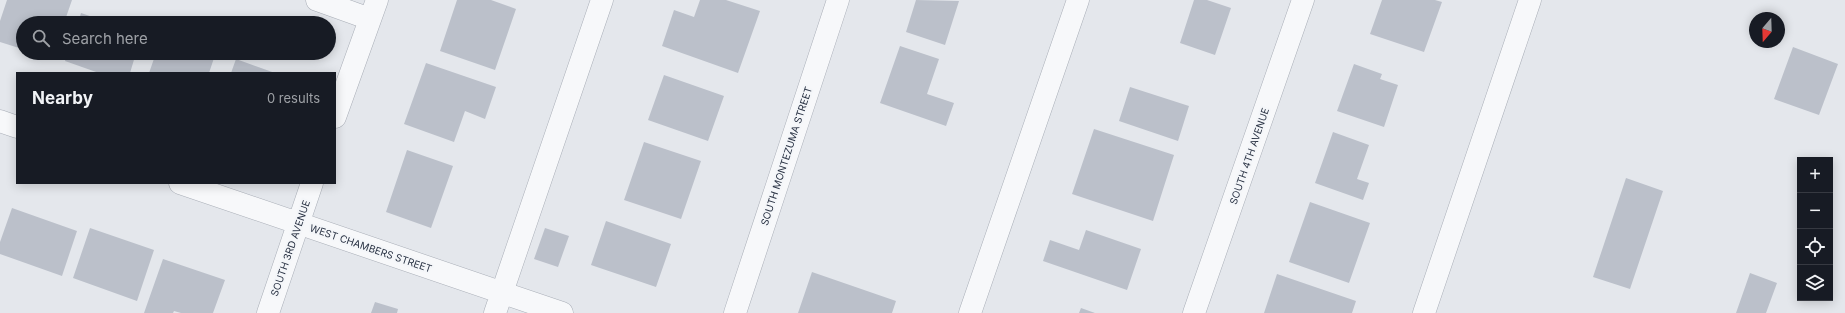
<!DOCTYPE html>
<meta charset="utf-8">
<style>
:root{--surface:#171b24;--page:#242831;--text:#f1f3f6;--muted:#9ea1a6;--line:#363941}
body{margin:0;font-family:Inter,sans-serif;background:var(--page);color:var(--text)}
.controls{position:absolute;right:12px;bottom:12px;display:grid;overflow:hidden;border-radius:0px;box-shadow:0 2px 10px #0003}
.controls button{width:36px;height:36px;display:grid;place-items:center;padding:0;border:0;border-bottom:1px solid var(--line);background:var(--surface);color:var(--text);font:20px sans-serif}
.compass{position:absolute;left:1749px;top:12px;width:36px;height:36px;border-radius:50%;background:var(--surface);box-shadow:0 2px 10px #0003;rotate:199deg}
.list{margin:0;padding:0;list-style:none}
h2{display:flex;justify-content:space-between;align-items:center;height:52px;margin:0;padding:0 16px;font-size:17px}
h2 small{font-size:13px;font-weight:400;color:var(--muted)}
.icon{flex:none;width:22px;height:22px;fill:none;stroke:currentColor;stroke-width:2;stroke-linecap:round;stroke-linejoin:round}
.map{position:relative;flex:none;width:1845px;height:313px;overflow:hidden}
.search{position:absolute;background:var(--surface);box-shadow:0 2px 10px #0003;left:16px;top:16px;width:320px;height:44px;display:flex;align-items:center;gap:10px;box-sizing:border-box;padding:0 14px;border-radius:22px;color:var(--muted);font-size:15px}
.panel{position:absolute;background:var(--surface);box-shadow:0 2px 10px #0003;left:16px;top:72px;width:320px;height:112px;border-radius:0px}
.map>svg:first-child{display:block}
.building{fill:#bbc0ca}
.lines{fill:none;stroke-linecap:round;stroke-linejoin:round}
.minor-casing{stroke:#a9aeb7;stroke-width:23}
.minor{stroke:#f7f8fa;stroke-width:22}
.labels{text-anchor:middle;stroke-width:4;stroke-linejoin:round;paint-order:stroke}
.street-label{font-size:10px;fill:#2b3445;stroke:#f4f6f9}
</style>
<div class="map">
<svg width="1845" height="313" viewBox="0 0 1845 313">
<rect width="100%" height="100%" fill="#e4e7ec"/>
<!-- building -->
<path class="building" d="M 7,0 L 72,0 L 64,23 L 23,23 L 23,37 L 19,48 L 0,42 L 0,21 Z
M 457,0 L 491,0 L 516,9 L 495,70 L 440,51 Z
M 700,0 L 726,0 L 760,11 L 738,73 L 662,46 L 674,10 L 694,17 Z
M 916,0 L 959,1 L 945,45 L 906,32 Z
M 1194,0 L 1207,0 L 1231,8 L 1215,55 L 1180,43 Z
M 1382,0 L 1435,0 L 1442,2 L 1424,52 L 1370,34 Z
M 81,13 L 110,23 L 78,23 Z
M 900,46 L 939,59 L 927,94 L 954,103 L 946,126 L 880,103 Z
M 1793,47 L 1838,64 L 1819,115 L 1774,99 Z
M 68,53 L 136,53 L 130,73 L 99,73 L 65,61 Z
M 156,53 L 198,53 L 214,58 L 209,73 L 149,73 Z
M 236,59 L 275,73 L 231,73 Z
M 426,63 L 496,87 L 485,119 L 465,111 L 454,142 L 404,124 Z
M 1354,64 L 1382,74 L 1380,79 L 1398,85 L 1384,127 L 1337,111 Z
M 664,75 L 724,96 L 708,141 L 648,120 Z
M 1130,87 L 1189,106 L 1178,141 L 1119,121 Z
M 1094,129 L 1174,155 L 1153,221 L 1072,194 Z
M 1333,132 L 1369,145 L 1357,179 L 1369,183 L 1363,200 L 1315,183 Z
M 644,142 L 701,161 L 681,219 L 624,200 Z
M 407,150 L 453,166 L 431,228 L 386,212 Z
M 1626,178 L 1663,191 L 1630,289 L 1593,277 Z
M 1310,202 L 1370,223 L 1349,283 L 1289,262 Z
M 12,208 L 77,231 L 62,276 L 0,254 L 0,242 Z
M 606,221 L 671,244 L 656,287 L 591,265 Z
M 90,228 L 154,250 L 137,301 L 73,278 Z
M 545,228 L 569,236 L 558,267 L 534,259 Z
M 1086,230 L 1141,249 L 1127,290 L 1043,261 L 1050,240 L 1079,250 Z
M 163,259 L 225,280 L 213,313 L 181,313 L 174,311 L 173,313 L 144,313 Z
M 812,272 L 896,301 L 892,313 L 798,313 Z
M 1750,273 L 1777,283 L 1766,313 L 1736,313 Z
M 1277,274 L 1356,301 L 1352,313 L 1264,313 Z
M 375,302 L 398,309 L 397,313 L 371,313 Z
M 1081,308 L 1095,313 L 1079,313 Z"/>
<g class="lines">
<!-- minor casing -->
<g class="minor-casing">
<path id="minor" d="M 317,0 L 370,19
M 335,117 L 377,0
M 0,121 L 17,127
M 180,183 L 562,313
M 268,313 L 312,183
M 495,313 L 602,0
M 735,313 L 838,0
M 970,313 L 1078,0
M 1194,313 L 1303,0
M 1424,313 L 1530,0"/>
</g>
<!-- minor -->
<use href="#minor" class="minor"/>
</g>
<g class="labels">
<!-- street labels -->
<g class="street-label">
<text transform="translate(786 156) rotate(-72)" y="4">SOUTH MONTEZUMA STREET</text>
<text transform="translate(1249 156) rotate(-71)" y="4">SOUTH 4TH AVENUE</text>
<text transform="translate(290 248) rotate(-71)" y="4">SOUTH 3RD AVENUE</text>
<text transform="translate(371 248) rotate(19)" y="4">WEST CHAMBERS STREET</text>
</g>
</g>
</svg>
<div class="controls">
<button>+</button>
<button>−</button>
<button><svg class="icon" aria-label="locate" viewBox="0 0 24 24"><circle cx="12" cy="12" r="6"/><path d="M12 2v4M12 18v4M2 12h4M18 12h4"/></svg></button>
<button><svg class="icon" aria-label="layers" viewBox="0 0 24 24"><path d="M12 4l9 5-9 5-9-5zM3 14l9 5 9-5"/></svg></button>
</div>
<svg class="compass" viewBox="-18 -18 36 36"><path d="M0-13l5 13h-10z" fill="#e53935"/><path d="M0 13l5-13h-10z" fill="#9ea1a6"/></svg>
<div class="search"><svg class="icon" aria-label="search" viewBox="0 0 24 24"><circle cx="10" cy="10" r="6"/><path d="M15 15l6 6"/></svg>Search here</div>
<section class="panel">
<h2>Nearby<small>0 results</small></h2>
<ul class="list">
</ul>
</section>
</div>
